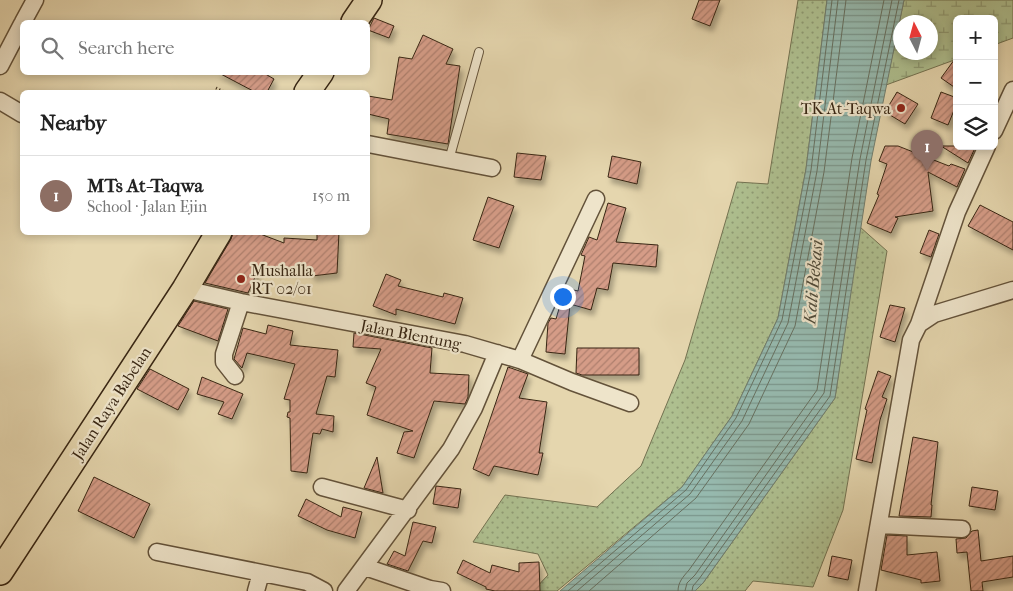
<!DOCTYPE html>
<meta charset="utf-8">
<style>
:root{--surface:#fff;--page:#f2f2f2;--text:#222;--muted:#767676;--line:#e0e0e0;--accent:#8f2418}
body{margin:0;font-family:"IM FELL French Canon",serif;background:var(--page);color:var(--text)}
.controls{position:absolute;right:15px;top:15px;display:grid;overflow:hidden;border-radius:8px;box-shadow:0 2px 8px #0003}
.controls button{width:45px;height:45px;display:grid;place-items:center;padding:0;border:0;border-bottom:1px solid var(--line);background:var(--surface);color:var(--text);font:25px sans-serif}
.compass{position:absolute;left:893px;top:15px;width:45px;height:45px;border-radius:50%;background:var(--surface);box-shadow:0 2px 8px #0003;rotate:354deg}
.you{position:absolute;left:562px;top:296px;width:18px;height:18px;margin:-12px;border:4px solid #fff;border-radius:50%;background:#1a73e8;box-shadow:0 0 0 8px #1a73e833}
.badge{display:grid;place-items:center;width:32px;height:32px;border-radius:50%;background:var(--accent);color:#fff;font-size:16px;font-weight:700}
.pin{position:absolute;translate:-50% -41px;filter:drop-shadow(0 1px 2px #0008)}
.pin::after{content:'';position:absolute;top:26px;width:18px;height:15px;background:inherit;clip-path:polygon(0 0,100% 0,50% 100%)}
.list{margin:0;padding:0;list-style:none}
h2{display:flex;justify-content:space-between;align-items:center;height:65px;margin:0;padding:0 20px;font-size:21px}
h2 small{font-size:16px;font-weight:400;color:var(--muted)}
.list li{display:grid;grid-template-columns:32px 1fr auto;gap:15px;align-items:center;box-sizing:border-box;height:80px;padding:0 20px;border-top:1px solid var(--line)}
.list b{display:block;font-size:19px;white-space:nowrap}
.list p{margin:0;font-size:16px;white-space:nowrap;color:var(--muted)}
.list em{font-size:16px;font-style:normal;color:var(--muted)}
.icon{flex:none;width:28px;height:28px;fill:none;stroke:currentColor;stroke-width:2;stroke-linecap:round;stroke-linejoin:round}
.map{position:relative;flex:none;width:1013px;height:591px;overflow:hidden}
.search{position:absolute;background:var(--surface);box-shadow:0 2px 8px #0003;left:20px;top:20px;width:350px;height:55px;display:flex;align-items:center;gap:12px;box-sizing:border-box;padding:0 18px;border-radius:8px;color:var(--muted);font-size:19px}
.panel{position:absolute;background:var(--surface);box-shadow:0 2px 8px #0003;left:20px;top:90px;width:350px;height:145px;border-radius:8px}
.map>svg:first-child{display:block}
.green{fill:url(#green-dots);stroke:#737251}
.wetland{fill:url(#wetland-marsh);stroke:#737251;fill-rule:evenodd}
.water{fill:url(#water-rules);stroke:#707e70}
.lines{fill:none;stroke-linecap:round;stroke-linejoin:round}
.shore{stroke:#677060;stroke-width:1}
.building{fill:url(#building-hatch);stroke:#382613;filter:url(#shadow)}
.lane-casing{stroke:#63523a;stroke-width:10}
.street-casing{stroke:#63523a;stroke-width:19}
.primary-casing{stroke:#382613;stroke-width:28}
.path{stroke:#382613;stroke-width:3;stroke-dasharray:1 2.5;stroke-linecap:butt}
.lane{stroke:#eee4ca;stroke-width:8}
.street{stroke:#eee4ca;stroke-width:16}
.primary{stroke:#e5d6ae;stroke-width:25}
.poi-dot{fill:#8f2418;stroke:#eee4ca;stroke-width:2}
.labels{text-anchor:middle;stroke-width:4.5;stroke-linejoin:round;paint-order:stroke}
.poi-label{font-size:16px;fill:#382613;stroke:#eee4ca;text-anchor:end}
.street-label{font-size:16px;fill:#382613;stroke:#eee4ca}
.water-label{font-size:18px;font-style:italic;fill:#504b3a;stroke:#eee4ca}
</style>
<div class="map">
<svg width="1013" height="591" viewBox="0 0 1013 591">
<defs>
<pattern id="green-dots" width="8" height="8" patternUnits="userSpaceOnUse" patternTransform="scale(1.25)"><rect width="8" height="8" fill="#aebf8f"/><path d="M2 2h.1M6 6h.1" fill="none" stroke="#8f9b74" stroke-width="1.8" stroke-linecap="round"/></pattern>
<pattern id="wetland-marsh" width="20" height="14" patternUnits="userSpaceOnUse" patternTransform="scale(1.25)"><rect width="20" height="14" fill="#aebf8f"/><path d="M1 5h8M5 5V1M11 12h8M15 12V8" fill="none" stroke="#8f9b74"/></pattern>
<pattern id="water-rules" width="6" height="5" patternUnits="userSpaceOnUse" patternTransform="scale(1.25)"><rect width="6" height="5" fill="#96b9ae"/><path d="M0 2.5h6" fill="none" stroke="#7b968c"/></pattern>
<pattern id="building-hatch" width="6" height="6" patternUnits="userSpaceOnUse" patternTransform="scale(1.25)"><rect width="6" height="6" fill="#d59c87"/><path d="M-1 1l2-2M0 6l6-6M5 7l2-2" fill="none" stroke="#ae7f6d"/></pattern>
<filter id="shadow"><feDropShadow dx="3" dy="5.5" stdDeviation="2.5" flood-color="#0004"/></filter>
</defs>
<rect width="100%" height="100%" fill="#e5d6ae"/>
<filter id="stains"><feTurbulence type="fractalNoise" baseFrequency=".004" numOctaves="4"/><feColorMatrix values="0 0 0 0 .2 0 0 0 0 .09 0 0 0 0 .02 0 0 0 .5 -.17"/></filter>
<radialGradient id="worn" r=".72"><stop offset=".6" stop-color="#630" stop-opacity="0"/><stop offset="1" stop-color="#630" stop-opacity=".3"/></radialGradient>
<!-- green -->
<path class="green" d="M 798,0 L 827,0 L 806,169 L 778,318 L 732,416 L 682,487 L 557,591 L 533,591 L 548,575 L 538,554 L 473,542 L 505,495 L 597,507 L 641,466 L 685,360 L 737,182 L 768,184 Z
M 860,227 L 887,251 L 843,510 L 813,587 L 753,581 L 745,591 L 695,591 L 703,583 L 835,398 Z"/>
<!-- wetland -->
<path class="wetland" d="M 904,0 L 1013,0 L 1013,38 L 994,45 L 994,19 L 957,19 L 957,59 L 886,85 ZM 900,22 L 930,22 L 930,52 L 900,52 Z"/>
<!-- water -->
<path class="water" d="M 827,0 L 904,0 L 871,161 L 835,398 L 703,583 L 695,591 L 560,591 L 682,487 L 732,416 L 778,318 L 806,169 Z"/>
<g class="lines">
<!-- shore -->
<path class="shore" d="M 568,591 L 686,490 L 736,418 L 782,320 L 811,170 L 832,0
M 577,591 L 690,494 L 742,421 L 788,323 L 817,171 L 838,0
M 589,591 L 696,498 L 749,424 L 795,326 L 824,172 L 846,0
M 678,591 C 678,582 683,577 689,570 L 817,390 L 852,158 L 884,0
M 685,591 L 687,583 L 695,575 L 824,393 L 860,159 L 892,0
M 692,591 L 693,586 L 699,579 L 830,396 L 866,160 L 899,0"/>
</g>
<!-- building -->
<path class="building" d="M 699,0 L 720,0 L 710,26 L 692,19 Z
M 374,18 L 394,26 L 389,38 L 368,30 Z
M 423,35 L 453,49 L 446,64 L 460,66 L 448,144 L 387,134 L 389,119 L 368,114 L 368,96 L 392,100 L 399,57 L 412,59 Z
M 957,56 L 957,89 L 941,78 Z
M 217,72 L 262,72 L 274,79 L 267,92 L 255,92 Z
M 897,92 L 918,104 L 905,124 L 885,112 Z
M 941,92 L 957,98 L 957,103 L 948,125 L 931,118 Z
M 885,146 L 898,146 L 949,166 L 951,164 L 965,169 L 957,187 L 928,172 L 933,211 L 895,217 L 898,218 L 891,233 L 867,223 L 879,195 L 877,194 L 887,164 L 879,161 Z
M 941,146 L 976,146 L 968,163 Z
M 517,153 L 546,156 L 541,180 L 514,177 Z
M 612,156 L 641,162 L 637,184 L 608,177 Z
M 488,197 L 514,206 L 499,248 L 473,240 Z
M 608,203 L 626,208 L 616,242 L 658,245 L 656,267 L 613,263 L 608,290 L 597,288 L 591,310 L 570,304 L 565,354 L 546,352 L 548,323 L 551,318 L 556,319 L 565,288 L 578,291 L 585,256 L 581,255 L 589,237 L 597,240 Z
M 980,205 L 1013,222 L 1013,250 L 968,226 Z
M 929,230 L 939,234 L 931,257 L 920,253 Z
M 233,232 L 255,232 L 284,243 L 284,238 L 317,240 L 317,232 L 339,232 L 337,273 L 312,276 L 311,270 L 260,266 L 248,293 L 205,283 L 231,239 Z
M 386,274 L 401,280 L 398,286 L 443,297 L 444,293 L 463,298 L 455,324 L 396,309 L 396,315 L 373,306 Z
M 194,301 L 228,309 L 218,341 L 178,326 Z
M 890,305 L 905,308 L 895,342 L 880,337 Z
M 268,325 L 293,331 L 290,345 L 338,350 L 335,377 L 327,376 L 316,414 L 334,416 L 333,432 L 322,429 L 320,434 L 313,433 L 307,473 L 291,471 L 290,418 L 287,417 L 288,412 L 290,412 L 290,400 L 284,399 L 295,364 L 247,353 L 242,368 L 234,359 L 243,328 L 266,334 Z
M 354,333 L 432,348 L 430,373 L 469,375 L 468,397 L 465,404 L 434,401 L 414,458 L 397,453 L 404,432 L 413,431 L 367,415 L 376,387 L 366,383 L 381,349 L 353,347 Z
M 577,348 L 639,348 L 639,375 L 582,375 L 576,373 Z
M 508,367 L 528,374 L 519,398 L 547,402 L 539,453 L 543,453 L 538,475 L 494,466 L 489,476 L 473,469 Z
M 150,369 L 189,389 L 178,410 L 137,389 Z
M 878,371 L 891,376 L 882,397 L 887,399 L 880,420 L 872,463 L 856,459 L 867,410 L 865,409 Z
M 202,377 L 243,394 L 232,419 L 218,414 L 224,402 L 197,394 Z
M 913,437 L 938,442 L 931,505 L 932,505 L 931,517 L 899,516 Z
M 377,457 L 383,493 L 364,488 Z
M 94,477 L 150,504 L 134,538 L 78,511 Z
M 436,486 L 461,489 L 458,508 L 433,504 Z
M 972,487 L 998,491 L 995,510 L 969,506 Z
M 306,499 L 341,517 L 343,507 L 362,512 L 355,538 L 327,530 L 298,516 Z
M 413,522 L 436,527 L 432,543 L 423,541 L 408,571 L 387,564 L 394,551 L 405,556 Z
M 978,530 L 981,561 L 1013,556 L 1013,577 L 982,582 L 983,591 L 971,591 L 967,552 L 957,553 L 956,539 L 966,538 L 972,531 Z
M 887,535 L 907,536 L 907,555 L 937,552 L 940,581 L 921,583 L 921,580 L 881,570 Z
M 832,556 L 852,560 L 848,580 L 828,576 Z
M 463,560 L 490,573 L 492,565 L 519,572 L 519,563 L 539,562 L 540,591 L 495,591 L 486,589 L 486,587 L 457,573 Z"/>
<g class="lines">
<!-- lane casing -->
<g class="lane-casing">
<path id="lane" d="M 449,160 L 479,52"/>
</g>
<!-- street casing -->
<g class="street-casing">
<path id="street" d="M 23,22 L 35,0
M 0,66 L 22,24
M 0,101 L 22,114
M 994,131 L 1013,90
M 368,144 L 492,168
M 185,289 L 241,302 L 465,344 L 520,360 L 572,382 L 630,403
M 919,324 L 934,314 L 1013,290
M 520,360 L 596,199
M 235,376 L 224,362 L 224,354 L 241,302
M 322,487 L 408,510
M 880,525 L 962,529
M 157,552 L 307,582 L 324,591
M 365,567 L 430,589 L 442,591
M 256,591 L 261,573
M 346,591 L 451,449 L 474,408 L 497,353
M 867,591 L 911,340 L 919,324 L 957,212 L 987,146"/>
</g>
<!-- primary casing -->
<g class="primary-casing">
<path id="primary" d="M 354,22 L 369,0
M 307,92 L 321,72
M 0,572 L 185,289 L 219,232"/>
</g>
<!-- path -->
<path class="path" d="M 216,88 L 224,92"/>
<!-- lane -->
<use href="#lane" class="lane"/>
<!-- street -->
<use href="#street" class="street"/>
<!-- primary -->
<use href="#primary" class="primary"/>
</g>
<!-- markers -->
<g class="poi-dot">
<circle cx="901" cy="108" r="5"/>
<circle cx="241" cy="279" r="5"/>
</g>
<g class="labels">
<!-- poi labels -->
<g class="poi-label">
<text x="891" y="114">TK At-Taqwa</text>
<text x="251" y="276" text-anchor="start">Mushalla<tspan x="251" dy="18">RT 02/01</tspan></text>
</g>
<!-- street labels -->
<g class="street-label">
<text transform="translate(411 334) rotate(11)" y="6">Jalan Blentung</text>
<text transform="translate(111 403) rotate(-57)" y="6">Jalan Raya Babelan</text>
</g>
<!-- water labels -->
<g class="water-label">
<text transform="translate(813 282) rotate(-85)" y="6">Kali Bekasi</text>
</g>
</g>
<rect width="100%" height="100%" filter="url(#stains)"/>
<rect width="100%" height="100%" fill="url(#worn)"/>
</svg>
<div class="controls">
<button>+</button>
<button>−</button>
<button><svg class="icon" aria-label="layers" viewBox="0 0 24 24"><path d="M12 4l9 5-9 5-9-5zM3 14l9 5 9-5"/></svg></button>
</div>
<svg class="compass" viewBox="-18 -18 36 36"><path d="M0-13l5 13h-10z" fill="#e53935"/><path d="M0 13l5-13h-10z" fill="#767676"/></svg>
<div class="you"></div>
<div class="pin badge" style="left:927px;top:171px;background:#8d6e63">1</div>
<div class="search"><svg class="icon" aria-label="search" viewBox="0 0 24 24"><circle cx="10" cy="10" r="6"/><path d="M15 15l6 6"/></svg>Search here</div>
<section class="panel">
<h2>Nearby<small></small></h2>
<ul class="list">
<li><span class="badge" style="background:#8d6e63">1</span><div><b>MTs At-Taqwa</b><p>School · Jalan Ejin</p></div><em>150 m</em></li>
</ul>
</section>
</div>
